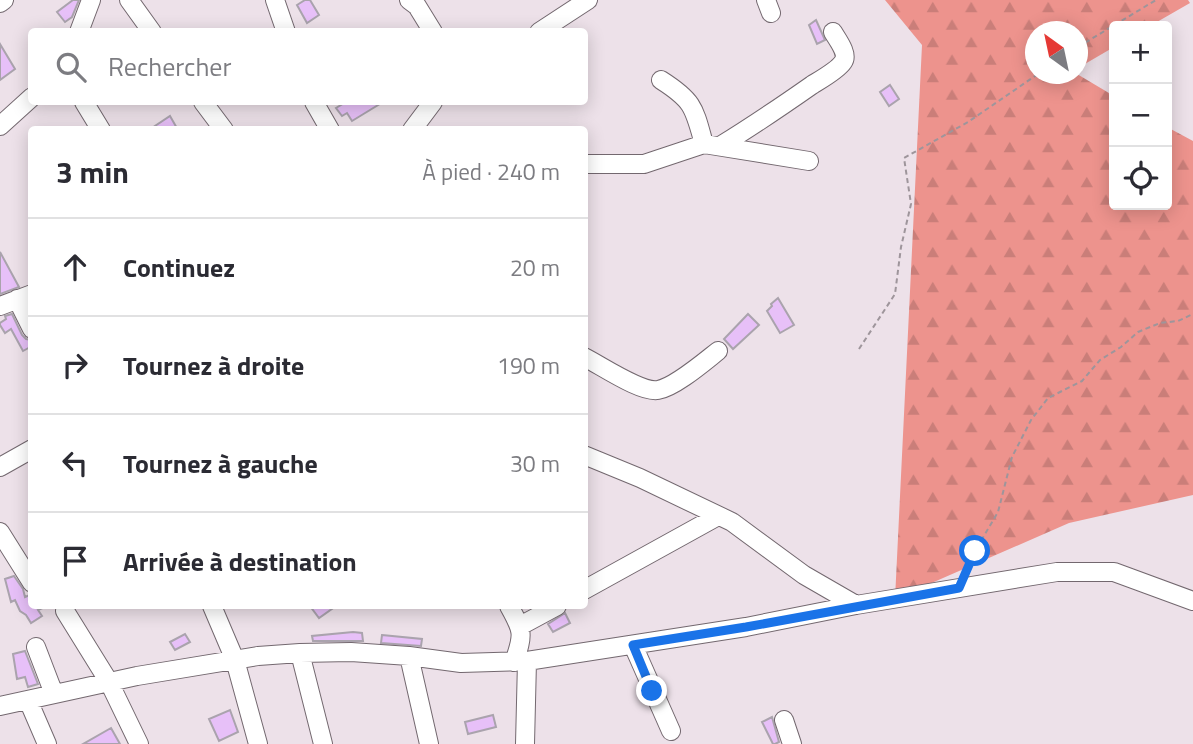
<!DOCTYPE html>
<html lang="fr">
<meta charset="utf-8">
<style>
:root{--surface:#fff;--page:#f2f2f3;--text:#2b2b33;--muted:#7c7c81;--line:#e1e1e2}
body{margin:0;font-family:"Titillium Web",sans-serif;background:var(--page);color:var(--text)}
.controls{position:absolute;right:21px;top:21px;display:grid;overflow:hidden;border-radius:7px;box-shadow:0 4px 18px #0003}
.controls button{width:63px;height:63px;display:grid;place-items:center;padding:0;border:0;border-bottom:2px solid var(--line);background:var(--surface);color:var(--text);font:35px sans-serif}
.compass{position:absolute;left:1025px;top:21px;width:63px;height:63px;border-radius:50%;background:var(--surface);box-shadow:0 4px 18px #0003;rotate:327deg}
.stop{position:absolute;width:21px;height:21px;margin:-16px;border:5px solid #1a73e8;border-radius:50%;background:#fff}
.stop.end{background:#1a73e8;border-color:#fff;box-shadow:0 2px 7px #0008}
.list{margin:0;padding:0;list-style:none}
h2{display:flex;justify-content:space-between;align-items:center;height:91px;margin:0;padding:0 28px;font-size:30px}
h2 small{font-size:23px;font-weight:400;color:var(--muted)}
.list li{display:grid;grid-template-columns:46px 1fr auto;gap:21px;align-items:center;box-sizing:border-box;height:98px;padding:0 28px;border-top:2px solid var(--line)}
.list b{display:block;font-size:26px;white-space:nowrap}
.list em{font-size:23px;font-style:normal;color:var(--muted)}
.icon{flex:none;width:38px;height:38px;fill:none;stroke:currentColor;stroke-width:2;stroke-linecap:round;stroke-linejoin:round}
.map{position:relative;flex:none;width:1193px;height:744px;overflow:hidden}
.search{position:absolute;background:var(--surface);box-shadow:0 4px 18px #0003;left:28px;top:28px;width:560px;height:77px;display:flex;align-items:center;gap:18px;box-sizing:border-box;padding:0 24px;border-radius:7px;color:var(--muted);font-size:26px}
.panel{position:absolute;background:var(--surface);box-shadow:0 4px 18px #0003;left:28px;top:126px;width:560px;height:483px;border-radius:7px}
.map>svg:first-child{display:block}
.forest{fill:url(#forest-firs)}
.building{fill:#e7c0f8;stroke:#aaa3ad;stroke-width:2}
.lines{fill:none;stroke-linecap:round;stroke-linejoin:round}
.minor-casing{stroke:#73686f;stroke-width:20}
.path{stroke:#9e959b;stroke-width:2;stroke-dasharray:5 3.5;stroke-linecap:butt}
.minor{stroke:#fff;stroke-width:18}
.route{stroke:#1a73e8;stroke-width:9}
</style>
<div class="map">
<svg width="1193" height="744" viewBox="0 0 1193 744">
<defs>
<pattern id="forest-firs" width="22" height="20" patternUnits="userSpaceOnUse" patternTransform="scale(1.75)"><rect width="22" height="20" fill="#ed938d"/><path d="M5 1l3.5 6h-7zM16 11l3.5 6h-7z" fill="#ca7e79"/></pattern>
</defs>
<rect width="100%" height="100%" fill="#ede1e9"/>
<!-- forest -->
<path class="forest" d="M 885,0 L 1188,0 L 1190,3 L 1150,26 L 1114,26 L 1114,47 L 1078,68 L 1078,32 L 1036,32 L 1036,74 L 1077,74 L 1114,96 L 1114,205 L 1167,205 L 1167,127 L 1193,141 L 1193,495 L 1069,523 L 895,599 L 922,45 Z"/>
<!-- building -->
<path class="building" d="M 73,0 L 79,0 L 72,17 L 65,22 L 57,12 Z
M 305,0 L 310,0 L 319,15 L 307,23 L 297,5 Z
M 816,20 L 825,40 L 817,44 L 809,25 Z
M 0,44 L 15,69 L 0,80 Z
M 890,85 L 899,99 L 889,106 L 880,92 Z
M 346,102 L 383,102 L 352,121 L 347,113 L 342,116 L 336,108 Z
M 170,116 L 178,130 L 149,130 Z
M 0,252 L 19,287 L 0,294 Z
M 778,298 L 794,325 L 780,333 L 767,311 L 772,306 L 771,304 Z
M 12,314 L 22,335 L 26,339 L 32,340 L 32,346 L 23,351 L 11,329 L 5,333 L 0,325 L 0,323 L 6,319 L 5,316 Z
M 748,314 L 759,325 L 733,349 L 724,339 Z
M 14,576 L 23,589 L 25,597 L 32,594 L 32,606 L 47,606 L 38,610 L 42,616 L 31,623 L 26,615 L 20,611 L 15,600 L 11,602 L 5,579 Z
M 310,606 L 336,606 L 319,618 Z
M 565,613 L 570,623 L 553,632 L 548,624 Z
M 353,632 L 362,633 L 363,641 L 313,641 L 312,636 Z
M 185,634 L 190,642 L 175,650 L 170,642 Z
M 382,635 L 422,639 L 421,646 L 381,643 Z
M 25,651 L 38,684 L 28,687 L 25,677 L 17,679 L 13,654 Z
M 230,710 L 238,732 L 219,741 L 209,719 Z
M 493,715 L 496,727 L 468,734 L 465,722 Z
M 772,717 L 779,742 L 775,744 L 773,744 L 762,722 Z
M 111,728 L 120,744 L 83,744 Z"/>
<g class="lines">
<!-- minor casing -->
<g class="minor-casing">
<path id="minor" d="M 129,0 L 152,32
M 275,0 L 286,32
M 409,0 L 417,6 L 433,32
M 766,0 L 771,13
M 0,3 L 4,0
M 79,32 L 91,0
M 539,32 L 588,0
M 661,80 C 694,101 694,108 704,144
M 84,102 L 101,130
M 203,102 L 224,130
M 314,102 L 330,130
M 0,126 L 32,97
M 412,130 L 433,102
M 720,146 C 751,127 782,106 812,85 C 820,80 838,70 843,62 C 849,54 837,39 833,32
M 584,164 L 644,164 L 704,144 L 809,161
M 17,299 L 32,329
M 0,306 L 32,294
M 584,357 C 602,366 641,393 658,390 C 675,387 704,362 718,351
M 584,455 L 640,478 L 732,522 L 804,575 L 856,605
M 0,467 L 32,449
M 0,532 L 32,583
M 584,590 L 718,516
M 212,606 L 235,660 L 258,744
M 509,606 C 523,631 524,634 514,662
M 65,611 L 109,682 L 139,744
M 520,626 L 557,606
M 633,645 L 671,731
M 36,647 L 54,694
M 300,653 L 323,744
M 409,656 L 429,744
M 28,700 L 47,744
M 0,706 L 137,676 L 258,656 L 300,653 L 351,652 L 409,656 L 461,663 L 527,661 L 746,627 L 856,605 L 1057,572 L 1114,572 L 1193,601
M 784,720 L 792,744
M 525,744 L 527,661"/>
</g>
<!-- path -->
<path class="path" d="M 1078,47 L 1156,0
M 859,349 L 895,294 L 901,247 L 911,204 L 904,158 L 968,122 L 1038,74
M 966,571 L 975,551 L 998,512 L 1012,457 L 1031,420 L 1048,398 L 1082,381 L 1100,360 L 1121,347 L 1138,332 L 1160,323 L 1178,321 L 1193,314"/>
<!-- minor -->
<use href="#minor" class="minor"/>
</g>
<g class="lines">
<!-- route -->
<path class="route" d="M 652,691 L 633,645 L 746,627 L 959,588 L 975,551"/>
</g>
</svg>
<div class="controls">
<button>+</button>
<button>−</button>
<button><svg class="icon" aria-label="locate" viewBox="0 0 24 24"><circle cx="12" cy="12" r="6"/><path d="M12 2v4M12 18v4M2 12h4M18 12h4"/></svg></button>
</div>
<svg class="compass" viewBox="-18 -18 36 36"><path d="M0-13l5 13h-10z" fill="#e53935"/><path d="M0 13l5-13h-10z" fill="#7c7c81"/></svg>
<div class="stop" style="left:975px;top:551px"></div>
<div class="stop end" style="left:652px;top:691px"></div>
<div class="search"><svg class="icon" aria-label="search" viewBox="0 0 24 24"><circle cx="10" cy="10" r="6"/><path d="M15 15l6 6"/></svg>Rechercher</div>
<section class="panel">
<h2>3 min<small>À pied · 240 m</small></h2>
<ul class="list">
<li><svg class="icon" aria-label="ahead" viewBox="0 0 24 24"><path d="M12 20V5M6 11l6-6 6 6"/></svg><div><b>Continuez</b></div><em>20 m</em></li>
<li><svg class="icon" aria-label="right" viewBox="0 0 24 24"><path d="M7 20v-9h11M14 6l5 5-5 5"/></svg><div><b>Tournez à droite</b></div><em>190 m</em></li>
<li><svg class="icon" aria-label="left" viewBox="0 0 24 24"><path d="M17 20v-9H6M10 6l-5 5 5 5"/></svg><div><b>Tournez à gauche</b></div><em>30 m</em></li>
<li><svg class="icon" aria-label="arrive" viewBox="0 0 24 24"><path d="M6 21V4h12l-3 4 3 4H6"/></svg><div><b>Arrivée à destination</b></div></li>
</ul>
</section>
</div>
